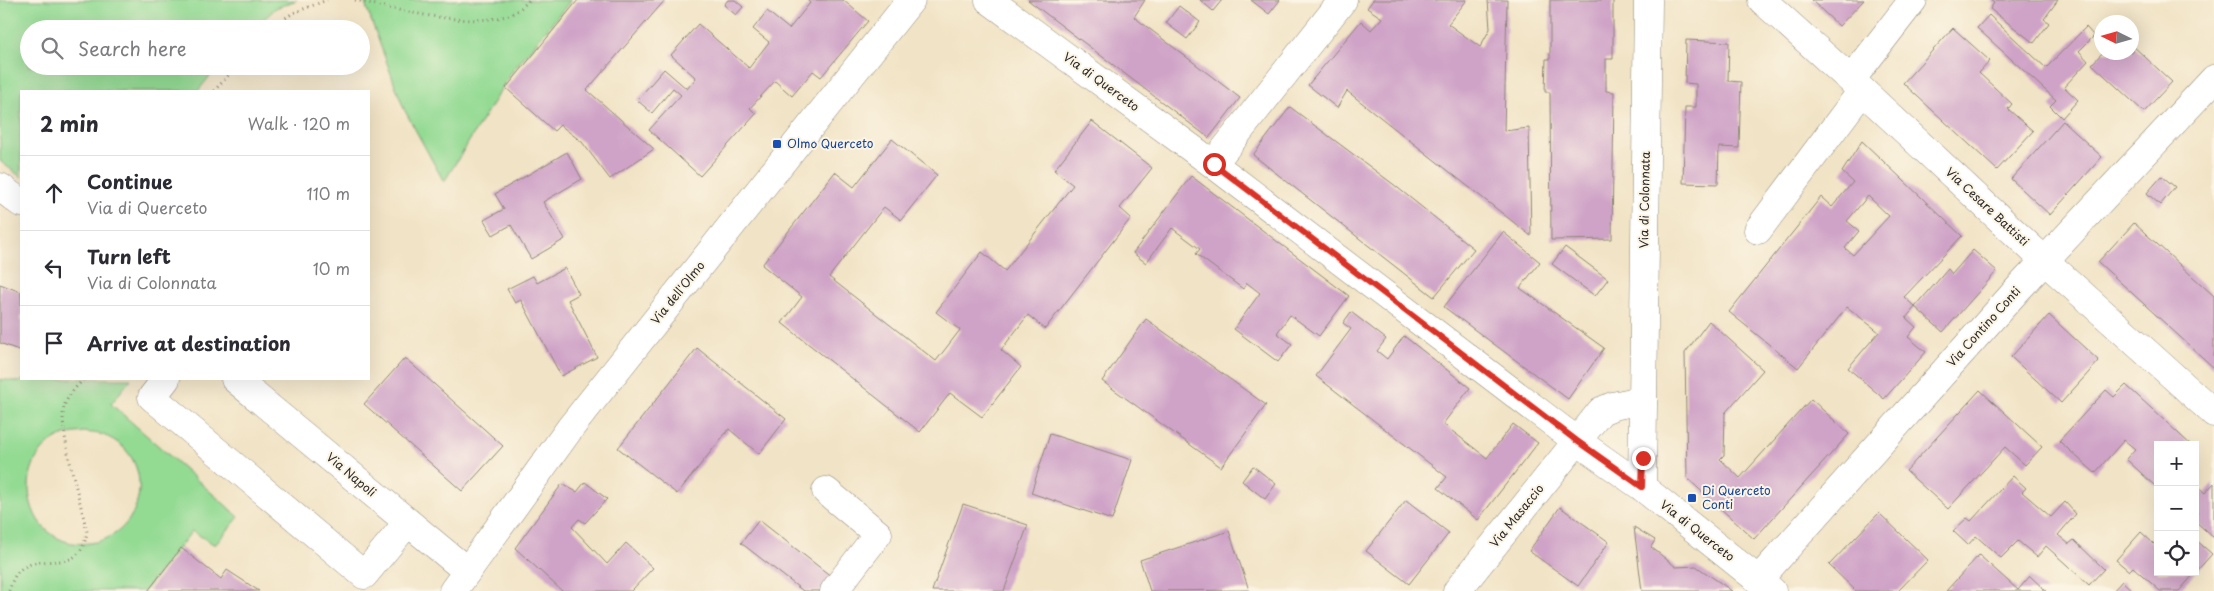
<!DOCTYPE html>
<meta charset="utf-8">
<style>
:root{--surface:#fff;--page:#f2f2f3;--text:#2b2b33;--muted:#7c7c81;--line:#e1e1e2}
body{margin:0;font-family:"Playpen Sans",sans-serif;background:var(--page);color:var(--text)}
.controls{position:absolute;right:15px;bottom:15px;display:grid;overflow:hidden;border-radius:0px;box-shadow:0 5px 20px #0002}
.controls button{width:45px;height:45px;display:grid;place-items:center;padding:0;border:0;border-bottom:1px solid var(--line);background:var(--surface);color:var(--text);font:25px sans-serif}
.compass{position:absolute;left:2094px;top:15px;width:45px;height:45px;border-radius:50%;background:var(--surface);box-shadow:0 5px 20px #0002;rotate:275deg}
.stop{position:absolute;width:15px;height:15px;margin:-11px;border:4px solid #d93025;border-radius:50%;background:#fff}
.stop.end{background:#d93025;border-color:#fff;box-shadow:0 1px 5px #0008}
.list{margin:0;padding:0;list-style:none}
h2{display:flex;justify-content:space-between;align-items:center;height:65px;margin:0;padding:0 20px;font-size:21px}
h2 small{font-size:16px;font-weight:400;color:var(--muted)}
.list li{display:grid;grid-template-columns:32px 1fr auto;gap:15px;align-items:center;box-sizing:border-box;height:75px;padding:0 20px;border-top:1px solid var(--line)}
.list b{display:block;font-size:19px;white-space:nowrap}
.list p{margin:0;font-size:16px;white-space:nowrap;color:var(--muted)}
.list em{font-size:16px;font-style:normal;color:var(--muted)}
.icon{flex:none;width:28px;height:28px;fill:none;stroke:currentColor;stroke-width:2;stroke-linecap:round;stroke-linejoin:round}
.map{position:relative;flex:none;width:2214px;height:591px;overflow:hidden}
.search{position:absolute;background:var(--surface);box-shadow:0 5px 20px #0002;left:20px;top:20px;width:350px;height:55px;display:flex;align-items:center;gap:12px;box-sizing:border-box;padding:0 18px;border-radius:28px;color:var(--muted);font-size:19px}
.panel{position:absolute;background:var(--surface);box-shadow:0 5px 20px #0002;left:20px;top:90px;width:350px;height:290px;border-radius:0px}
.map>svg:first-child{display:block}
.green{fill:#93da93;stroke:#5f825f;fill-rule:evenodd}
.building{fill:#cfa3c7;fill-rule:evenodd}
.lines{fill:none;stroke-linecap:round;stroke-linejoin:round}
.minor-casing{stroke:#8e8778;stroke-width:29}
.major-casing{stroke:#8e8778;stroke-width:29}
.path{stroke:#8e8778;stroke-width:3;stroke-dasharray:1 4;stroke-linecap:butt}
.minor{stroke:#fff;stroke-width:28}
.major{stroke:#fff;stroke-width:28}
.route{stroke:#d93025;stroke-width:6}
.transit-dot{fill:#1a4fb4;stroke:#fcf5e5;stroke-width:2}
.labels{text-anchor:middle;stroke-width:4;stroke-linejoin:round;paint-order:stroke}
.street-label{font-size:12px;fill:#2b2b2b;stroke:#fcf5e5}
.transit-label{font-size:12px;fill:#164399;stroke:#fcf5e5;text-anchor:start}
</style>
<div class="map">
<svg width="2214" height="591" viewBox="0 0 2214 591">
<rect width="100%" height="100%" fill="#fcf5e5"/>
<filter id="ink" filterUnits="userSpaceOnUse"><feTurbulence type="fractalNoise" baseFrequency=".02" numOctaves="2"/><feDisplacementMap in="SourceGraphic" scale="10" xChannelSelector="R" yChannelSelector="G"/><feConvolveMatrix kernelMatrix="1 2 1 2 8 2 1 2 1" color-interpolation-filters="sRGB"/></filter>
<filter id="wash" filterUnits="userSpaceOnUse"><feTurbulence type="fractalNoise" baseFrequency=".0096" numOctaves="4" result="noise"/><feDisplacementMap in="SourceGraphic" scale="20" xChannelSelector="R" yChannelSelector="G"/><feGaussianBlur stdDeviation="1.12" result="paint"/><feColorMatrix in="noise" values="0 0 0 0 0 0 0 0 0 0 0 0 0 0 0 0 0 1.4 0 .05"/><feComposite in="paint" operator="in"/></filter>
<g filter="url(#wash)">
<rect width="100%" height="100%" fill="#f1e3c5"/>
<!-- green -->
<path class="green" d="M 0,0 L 297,0 L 276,8 L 253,29 L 29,29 L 29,66 L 218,66 L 198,91 L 21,91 L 21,177 L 0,161 Z
M 365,0 L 571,0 L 511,73 L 444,182 L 404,109 L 364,1 Z
M 0,379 L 20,382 L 23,379 L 131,379 L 111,404 L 239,517 L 215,545 L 192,531 L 144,591 L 0,591 ZM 84,432 C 90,433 97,433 103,435 C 164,457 144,552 72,543 C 59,541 45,531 38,520 C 20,490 29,447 65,435 C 71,433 78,433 84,432 Z"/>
<g id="blocks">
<!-- building -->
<path class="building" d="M 578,0 L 665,0 L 587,90 L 654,149 L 610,179 L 582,142 L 560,125 L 554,131 L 506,88 Z
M 728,0 L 735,0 L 743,7 L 736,15 L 724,5 Z
M 807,0 L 843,0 L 868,21 L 821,77 L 813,71 L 792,96 L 775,81 L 750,108 L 756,114 L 700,176 L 649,130 L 681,95 L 673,88 L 652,113 L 637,100 L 664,69 L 687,89 L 696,78 L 671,55 L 698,24 L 749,68 L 769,42 L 753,29 L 767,11 L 789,29 L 810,3 Z
M 1028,0 L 1145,0 L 1134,17 L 1240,98 L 1209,138 Z
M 1200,0 L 1222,0 L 1213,11 Z
M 1251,0 L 1280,0 L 1269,14 Z
M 1373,0 L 1467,0 L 1448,24 L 1480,47 L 1490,29 L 1488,0 L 1507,0 L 1504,131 L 1529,128 L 1531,236 L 1347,91 L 1337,108 L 1308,85 L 1361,21 L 1371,30 L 1382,18 L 1367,8 Z
M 1550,0 L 1613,0 L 1613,59 L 1606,59 L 1606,91 L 1614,92 L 1612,239 L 1551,240 L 1550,92 L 1545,92 L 1546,59 L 1550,59 Z
M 1811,0 L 1864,0 L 1839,26 Z
M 1990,0 L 2058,0 L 2044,19 L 2049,23 L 2034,43 L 1990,9 L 1994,3 Z
M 1179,6 L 1200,22 L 1187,39 L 1166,23 Z
M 1989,15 L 2046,68 L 2086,27 L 2094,36 L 2079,51 L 2088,61 L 2064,87 L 2078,100 L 2062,118 L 2050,106 L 2056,100 L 1977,28 Z
M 1953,28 L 1990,61 L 1979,73 L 2012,104 L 2008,109 L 2033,131 L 1997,170 L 1903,83 Z
M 1686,40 L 1729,42 L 1728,81 L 1741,82 L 1739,148 L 1719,147 L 1718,184 L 1683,183 L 1685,107 L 1696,107 L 1696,84 L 1685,83 Z
M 2132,45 L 2172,82 L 2144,112 L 2092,64 L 2103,52 L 2132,52 Z
M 1290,107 L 1393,184 L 1474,249 L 1434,297 L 1253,155 Z
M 1092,121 L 1152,168 L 1120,208 L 1131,218 L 1045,329 L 1028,315 L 1001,350 L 1021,367 L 982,417 L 950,393 L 920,432 L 782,323 L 802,297 L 762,265 L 835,172 L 854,187 L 892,139 L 937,175 L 901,220 L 884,207 L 829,277 L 936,361 L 960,330 L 936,312 L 982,252 L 1005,271 L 1073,185 L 1054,170 Z
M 2063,121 L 2102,157 L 2050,215 L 2011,179 Z
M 1862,141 L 1962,236 L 1904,297 L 1915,307 L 1906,318 L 1916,327 L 1908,337 L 1926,352 L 1884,399 L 1848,368 L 1879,332 L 1847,307 L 1798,368 L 1729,312 L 1821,197 L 1832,207 L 1853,182 L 1842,172 ZM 1868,196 L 1889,216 L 1853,255 L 1845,248 L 1859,231 L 1847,221 Z
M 567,152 L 582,179 L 543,202 L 565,239 L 531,259 L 511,225 L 493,235 L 484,220 L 504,209 L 495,194 Z
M 1191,176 L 1349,296 L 1319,336 L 1290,315 L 1277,333 L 1292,344 L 1278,362 L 1234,329 L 1260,293 L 1247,283 L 1243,289 L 1196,254 L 1200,249 L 1172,228 L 1146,263 L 1133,253 Z
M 2162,176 L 2175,187 L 2160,205 L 2147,193 Z
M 2134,223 L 2214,296 L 2214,368 L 2098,262 Z
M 1503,232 L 1540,262 L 1520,288 L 1604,348 L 1568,399 L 1444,307 Z
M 1565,247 L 1608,279 L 1595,296 L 1552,264 Z
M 1973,250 L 1997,271 L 1943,332 L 1915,307 L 1948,269 L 1952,274 Z
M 565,268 L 579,294 L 568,300 L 597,357 L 561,376 L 521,300 L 515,303 L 507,289 L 533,276 L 537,283 Z
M 0,284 L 21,292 L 21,351 L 0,343 Z
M 1351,312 L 1386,339 L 1377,351 L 1387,359 L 1404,336 L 1470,388 L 1443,424 L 1487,458 L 1513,424 L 1538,443 L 1478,520 L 1438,488 L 1447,477 L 1316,376 L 1351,329 L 1343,323 Z
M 2049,315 L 2099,361 L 2061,403 L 2011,357 Z
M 1146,319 L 1266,405 L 1221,467 L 1102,381 Z
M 1709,321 L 1763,370 L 1725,413 L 1724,455 L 1720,459 L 1740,478 L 1811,399 L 1849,434 L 1754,539 L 1687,478 L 1685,353 Z
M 697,348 L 786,419 L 759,454 L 729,429 L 677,494 L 618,448 Z
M 405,358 L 503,446 L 462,491 L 364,404 Z
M 2126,385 L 2191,445 L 2158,445 L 2158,483 L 2155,486 L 2126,459 L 2135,449 L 2124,440 L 2095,473 L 2059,441 L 2106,390 L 2114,397 Z
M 1980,390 L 2042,447 L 2025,465 L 2005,447 L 1948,509 L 1906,471 Z
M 1050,434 L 1132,460 L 1112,520 L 1031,493 Z
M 1253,466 L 1276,484 L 1265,499 L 1242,481 Z
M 2013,476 L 2026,488 L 2022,492 L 2051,517 L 2065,502 L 2076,514 L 2058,535 L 2069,544 L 2074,540 L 2104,569 L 2089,585 L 2046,546 L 2037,557 L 2018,541 L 2001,558 L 1976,536 L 1968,545 L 1953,531 L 1967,518 L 1971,521 Z
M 585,482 L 607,499 L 585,523 L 579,519 L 572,527 L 607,564 L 626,543 L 653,568 L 631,591 L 562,591 L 515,548 L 562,484 L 577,492 Z
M 2214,483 L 2214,538 L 2195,521 L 2195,516 L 2198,512 L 2195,510 L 2195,484 L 2205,493 Z
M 1406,500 L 1449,533 L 1409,584 L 1366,551 Z
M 963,504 L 1028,525 L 1004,591 L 932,591 Z
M 1560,507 L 1609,542 L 1578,586 L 1529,551 Z
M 1879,513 L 1928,560 L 1898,591 L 1856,591 L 1829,565 Z
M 759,520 L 832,577 L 820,591 L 803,591 L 741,543 Z
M 1634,527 L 1655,540 L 1651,547 L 1676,567 L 1696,566 L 1732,591 L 1642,591 Z
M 1229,531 L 1249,590 L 1150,591 L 1140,560 Z
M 2141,532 L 2154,544 L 2158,540 L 2158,572 L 2195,572 L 2195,539 L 2212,554 L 2179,591 L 2160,591 L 2133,567 L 2129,571 L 2116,560 Z
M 181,548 L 221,579 L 227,570 L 259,591 L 148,591 Z
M 1979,555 L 2018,590 L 2030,576 L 2046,591 L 1946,591 Z
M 2122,581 L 2133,591 L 2113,591 Z"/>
</g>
</g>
<g filter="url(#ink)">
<use href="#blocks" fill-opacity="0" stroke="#8e8778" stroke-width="1"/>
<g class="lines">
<!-- minor casing -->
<g class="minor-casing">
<path id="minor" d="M 989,0 L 1213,164 L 1577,441 L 1642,487 L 1772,591
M 1762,0 L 1851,80 L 2045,261 L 2214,413
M 1851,80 L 1913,0
M 1213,164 L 1343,0
M 0,187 L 21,203
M 1758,230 L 1862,91
M 166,379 L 152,397 L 364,575 L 408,522
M 235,379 L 467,571
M 1642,487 L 1648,0
M 826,491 L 878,534 L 834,591
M 1759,579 L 2018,289 L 2214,79
M 1457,591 L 1601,411 L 1613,406 L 1642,400"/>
</g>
<!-- major casing -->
<g class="major-casing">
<path id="major" d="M 453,591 L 571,427 L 911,0"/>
</g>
<!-- path -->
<path class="path" d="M 355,0 C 393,9 475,30 511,14 C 518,11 524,6 529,0
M 269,29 L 293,13 L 327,0
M 214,91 L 237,66
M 9,591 C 11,585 13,578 17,573 C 41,547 79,581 87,532 C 82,507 58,428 64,407 C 67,396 76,387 84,379"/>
<!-- minor -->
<use href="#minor" class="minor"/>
<!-- major -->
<use href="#major" class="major"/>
</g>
</g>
<g class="lines" filter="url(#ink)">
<!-- route -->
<path class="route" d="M 1214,164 L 1577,441 L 1642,487 L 1643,458"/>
</g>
<!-- markers -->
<g class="transit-dot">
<rect x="772" y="139" width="10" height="10" rx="2.5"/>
<rect x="1687" y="493" width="10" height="10" rx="2.5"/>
</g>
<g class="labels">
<!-- street labels -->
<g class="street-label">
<text transform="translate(1101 82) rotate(36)" y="4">Via di Querceto</text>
<text transform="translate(1645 200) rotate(-89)" y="4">Via di Colonnata</text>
<text transform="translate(1987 207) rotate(43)" y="4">Via Cesare Battisti</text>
<text transform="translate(678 293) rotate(-51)" y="4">Via dell'Olmo</text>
<text transform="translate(1984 327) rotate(-48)" y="4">Via Contino Conti</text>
<text transform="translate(351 475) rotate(40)" y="4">Via Napoli</text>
<text transform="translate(1517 516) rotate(-51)" y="4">Via Masaccio</text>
<text transform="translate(1697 531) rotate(38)" y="4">Via di Querceto</text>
</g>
<!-- transit labels -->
<g class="transit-label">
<text x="787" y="148">Olmo Querceto</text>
<text x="1702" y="495">Di Querceto<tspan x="1702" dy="14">Conti</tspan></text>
</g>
</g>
</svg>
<div class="controls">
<button>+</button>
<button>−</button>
<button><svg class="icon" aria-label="locate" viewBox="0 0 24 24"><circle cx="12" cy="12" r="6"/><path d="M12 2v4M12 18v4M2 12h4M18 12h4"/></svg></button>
</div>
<svg class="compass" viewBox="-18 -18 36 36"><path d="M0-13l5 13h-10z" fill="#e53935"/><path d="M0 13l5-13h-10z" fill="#7c7c81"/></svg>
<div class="stop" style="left:1214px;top:164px"></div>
<div class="stop end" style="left:1643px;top:458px"></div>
<div class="search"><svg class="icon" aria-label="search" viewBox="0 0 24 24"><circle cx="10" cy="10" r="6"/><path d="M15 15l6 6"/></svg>Search here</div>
<section class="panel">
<h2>2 min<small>Walk · 120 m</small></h2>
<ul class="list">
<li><svg class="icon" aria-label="ahead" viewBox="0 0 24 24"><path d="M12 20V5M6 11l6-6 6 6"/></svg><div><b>Continue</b><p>Via di Querceto</p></div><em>110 m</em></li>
<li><svg class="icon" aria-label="left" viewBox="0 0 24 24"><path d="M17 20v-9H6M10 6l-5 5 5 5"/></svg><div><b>Turn left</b><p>Via di Colonnata</p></div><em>10 m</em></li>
<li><svg class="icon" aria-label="arrive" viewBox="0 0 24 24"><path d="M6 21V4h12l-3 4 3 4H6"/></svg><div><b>Arrive at destination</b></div></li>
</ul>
</section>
</div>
